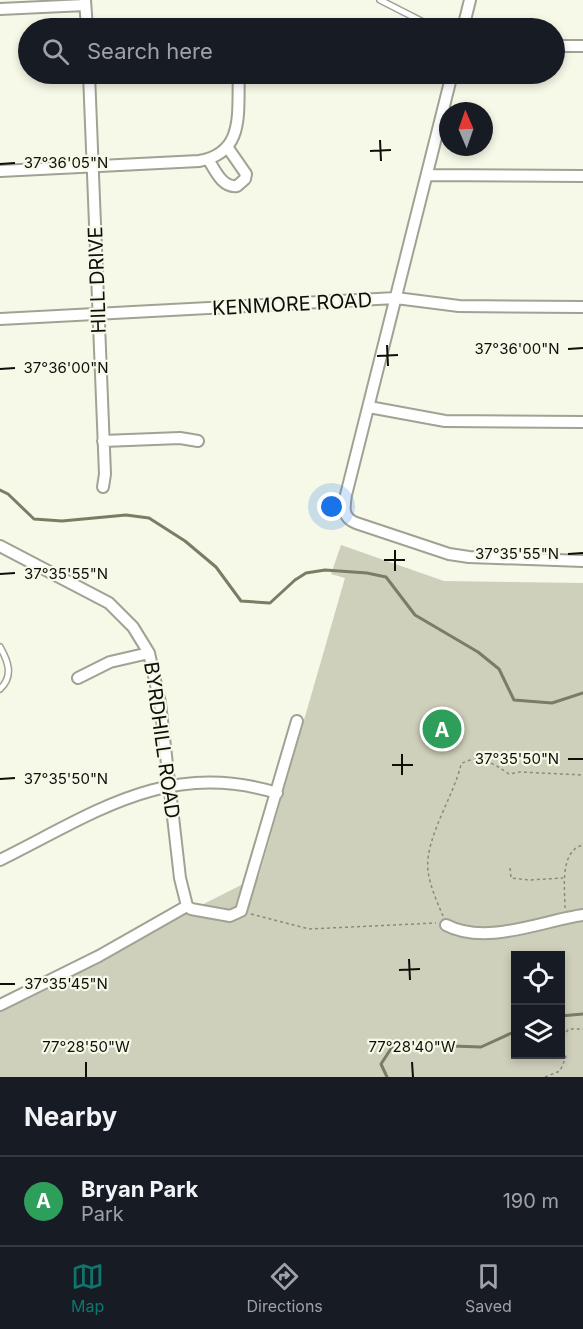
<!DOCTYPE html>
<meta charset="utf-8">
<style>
:root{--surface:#171b24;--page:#242831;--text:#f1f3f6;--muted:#9ea1a6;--line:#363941;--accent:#0f766e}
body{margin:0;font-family:Inter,sans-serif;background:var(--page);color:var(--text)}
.controls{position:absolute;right:18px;bottom:18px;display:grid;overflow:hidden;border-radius:0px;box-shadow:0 3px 9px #0003}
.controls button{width:54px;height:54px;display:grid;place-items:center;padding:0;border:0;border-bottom:2px solid var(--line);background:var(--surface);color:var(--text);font:30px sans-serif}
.compass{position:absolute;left:439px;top:102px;width:54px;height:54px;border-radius:50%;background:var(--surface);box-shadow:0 3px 9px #0003;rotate:358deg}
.you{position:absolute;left:332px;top:507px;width:21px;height:21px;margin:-15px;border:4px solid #fff;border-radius:50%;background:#1a73e8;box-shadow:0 0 0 9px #1a73e833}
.badge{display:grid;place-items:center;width:39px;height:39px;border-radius:50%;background:var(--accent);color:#fff;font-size:20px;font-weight:700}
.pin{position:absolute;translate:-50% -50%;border:3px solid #fff;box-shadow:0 2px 6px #0006}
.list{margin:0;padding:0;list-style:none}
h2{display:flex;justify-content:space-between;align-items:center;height:78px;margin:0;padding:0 24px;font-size:26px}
h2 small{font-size:20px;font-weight:400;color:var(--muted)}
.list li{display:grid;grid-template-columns:39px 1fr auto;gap:18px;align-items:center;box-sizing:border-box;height:90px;padding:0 24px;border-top:2px solid var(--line)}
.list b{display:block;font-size:22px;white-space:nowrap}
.list p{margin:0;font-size:20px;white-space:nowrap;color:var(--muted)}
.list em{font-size:20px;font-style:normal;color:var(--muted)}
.icon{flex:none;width:33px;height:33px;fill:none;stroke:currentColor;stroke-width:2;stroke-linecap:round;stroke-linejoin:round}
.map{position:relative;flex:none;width:583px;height:1077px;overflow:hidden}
.search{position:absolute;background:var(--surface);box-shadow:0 3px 9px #0003;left:18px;right:18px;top:18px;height:66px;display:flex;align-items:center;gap:15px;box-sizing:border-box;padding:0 21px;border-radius:33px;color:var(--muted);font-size:22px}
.sheet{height:168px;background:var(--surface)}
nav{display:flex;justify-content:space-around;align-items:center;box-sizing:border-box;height:84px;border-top:2px solid var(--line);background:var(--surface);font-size:16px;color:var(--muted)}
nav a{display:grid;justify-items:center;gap:3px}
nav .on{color:var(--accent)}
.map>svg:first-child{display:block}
.green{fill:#ced0bb;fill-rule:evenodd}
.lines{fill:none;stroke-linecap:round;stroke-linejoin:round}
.stream{stroke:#7a7c64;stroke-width:3}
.lane-casing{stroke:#a0a293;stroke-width:8}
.street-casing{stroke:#a0a293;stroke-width:14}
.path{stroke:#898a7f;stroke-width:1.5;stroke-dasharray:3 3;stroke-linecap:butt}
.lane{stroke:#fff;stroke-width:5}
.street{stroke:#fff;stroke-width:10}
.ticks{fill:none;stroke:#0f0f0a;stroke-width:2}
.labels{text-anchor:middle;stroke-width:4.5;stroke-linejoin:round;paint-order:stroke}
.street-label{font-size:20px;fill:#0f0f0a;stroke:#f6f8e8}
.ticks-label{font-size:15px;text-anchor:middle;fill:#0f0f0a;stroke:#f6f8e8;stroke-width:4.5;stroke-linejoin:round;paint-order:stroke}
</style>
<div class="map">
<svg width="583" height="1077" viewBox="0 0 583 1077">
<rect width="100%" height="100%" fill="#f6f8e8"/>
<!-- green -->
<path class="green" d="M 341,545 L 444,581 L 583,583 L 583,1077 L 0,1077 L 0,1007 L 259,876 L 345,578 L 331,574 ZM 516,956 L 560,956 L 560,1054 L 516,1054 Z"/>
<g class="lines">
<!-- stream -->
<path class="stream" d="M 0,490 L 8,494 L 34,519 L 62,521 L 126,515 L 149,518 L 185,541 L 216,567 L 241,601 L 270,603 L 295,580 L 306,573 L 325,570 L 367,573 L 386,577 L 415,615 L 478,652 L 499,669 L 514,700 L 552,703 L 583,693
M 560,1016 L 583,1014
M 387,1077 L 381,1064 L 394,1044 L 481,1047 L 516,1031"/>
<!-- lane casing -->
<g class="lane-casing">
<path id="lane" d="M 380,0 L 435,28
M 0,647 C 8,661 14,676 0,689"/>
</g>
<!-- street casing -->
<g class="street-casing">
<path id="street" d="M 85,0 L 87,28
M 0,9 L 85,5
M 463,28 L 470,0
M 554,46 L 583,46
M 89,74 L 105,474 L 103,487
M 452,74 L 346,495 C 344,508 342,517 356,523 L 449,554 L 469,557 L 583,561
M 208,159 C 215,170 222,188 237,186 L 245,179 L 246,174 L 228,148
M 0,171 L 199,161 C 246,153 237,111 239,74
M 427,175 L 583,176
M 0,319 L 396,298 L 459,306 L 583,307
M 369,407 L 445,421 L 583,422
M 103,441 L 180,438 L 198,441
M 0,546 L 109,603 L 133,627 L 149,653 L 160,703 L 180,878 L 187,906
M 78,678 L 110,662 L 149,653
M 0,860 C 93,814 167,759 277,793
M 187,906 L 191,909 L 230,916 L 241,911 L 297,721
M 446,925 C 486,946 541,921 583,915
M 0,1005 L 99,956 L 187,906"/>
</g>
<!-- path -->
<path class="path" d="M 510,868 L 511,878 L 529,880 L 563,878
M 565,908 C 565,889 559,851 583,845
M 251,914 L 309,929 L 436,923
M 443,916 C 437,902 430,886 428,871 C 424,839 455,794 461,764 C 479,753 494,764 509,774 L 520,772 L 583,775
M 560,1042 L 562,1036 L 569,1029 L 583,1029
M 545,1077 L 560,1071 L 566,1057 L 560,1047"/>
<!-- lane -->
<use href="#lane" class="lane"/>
<!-- street -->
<use href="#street" class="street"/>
</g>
<!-- ticks -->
<path class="ticks" d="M 380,140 L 381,161M 370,151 L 391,150M 0,164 L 15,163M 387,345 L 388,366M 568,349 L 583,348M 377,356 L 398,355M 0,369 L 15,368M 395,550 L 395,571M 568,554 L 583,553M 384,560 L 405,560M 0,574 L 15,573M 402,754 L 402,775M 568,759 L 583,759M 392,765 L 413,765M 0,779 L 15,778M 409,959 L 410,980M 399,970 L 420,969M 0,984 L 15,984M 86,1062 L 86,1077M 412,1062 L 413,1077"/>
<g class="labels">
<!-- street labels -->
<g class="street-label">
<text transform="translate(97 280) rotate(-92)" y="7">HILL DRIVE</text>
<text transform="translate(292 304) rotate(-3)" y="7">KENMORE ROAD</text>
<text transform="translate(162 740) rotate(82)" y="7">BYRDHILL ROAD</text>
</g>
</g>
<g class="ticks-label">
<text x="66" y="168">37°36'05"N</text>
<text x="517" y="354">37°36'00"N</text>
<text x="66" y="373">37°36'00"N</text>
<text x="517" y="559">37°35'55"N</text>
<text x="66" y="579">37°35'55"N</text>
<text x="517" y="764">37°35'50"N</text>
<text x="66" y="784">37°35'50"N</text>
<text x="66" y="989">37°35'45"N</text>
<text x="86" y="1052">77°28'50"W</text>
<text x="412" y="1052">77°28'40"W</text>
</g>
</svg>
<div class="controls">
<button><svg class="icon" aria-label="locate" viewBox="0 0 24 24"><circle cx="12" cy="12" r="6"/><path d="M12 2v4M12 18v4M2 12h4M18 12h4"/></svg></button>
<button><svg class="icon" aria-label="layers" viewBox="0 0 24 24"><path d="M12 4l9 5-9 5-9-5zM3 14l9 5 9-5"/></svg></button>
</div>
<svg class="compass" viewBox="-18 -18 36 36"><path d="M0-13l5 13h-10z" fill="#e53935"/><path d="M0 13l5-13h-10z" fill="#9ea1a6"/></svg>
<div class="you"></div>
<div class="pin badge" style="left:442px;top:729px;background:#2e9e5b">A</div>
<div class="search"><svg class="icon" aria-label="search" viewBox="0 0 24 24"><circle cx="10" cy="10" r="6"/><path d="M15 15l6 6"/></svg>Search here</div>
</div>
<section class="sheet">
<h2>Nearby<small></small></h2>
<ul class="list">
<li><span class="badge" style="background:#2e9e5b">A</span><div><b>Bryan Park</b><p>Park</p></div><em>190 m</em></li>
</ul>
</section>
<nav>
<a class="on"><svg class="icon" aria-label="map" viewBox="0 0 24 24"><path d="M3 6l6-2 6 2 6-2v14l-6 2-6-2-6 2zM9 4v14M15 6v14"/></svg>Map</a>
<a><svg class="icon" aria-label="directions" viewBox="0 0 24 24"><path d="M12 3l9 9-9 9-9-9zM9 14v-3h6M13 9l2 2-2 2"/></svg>Directions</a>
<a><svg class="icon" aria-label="saved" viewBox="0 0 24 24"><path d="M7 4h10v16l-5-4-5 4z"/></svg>Saved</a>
</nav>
